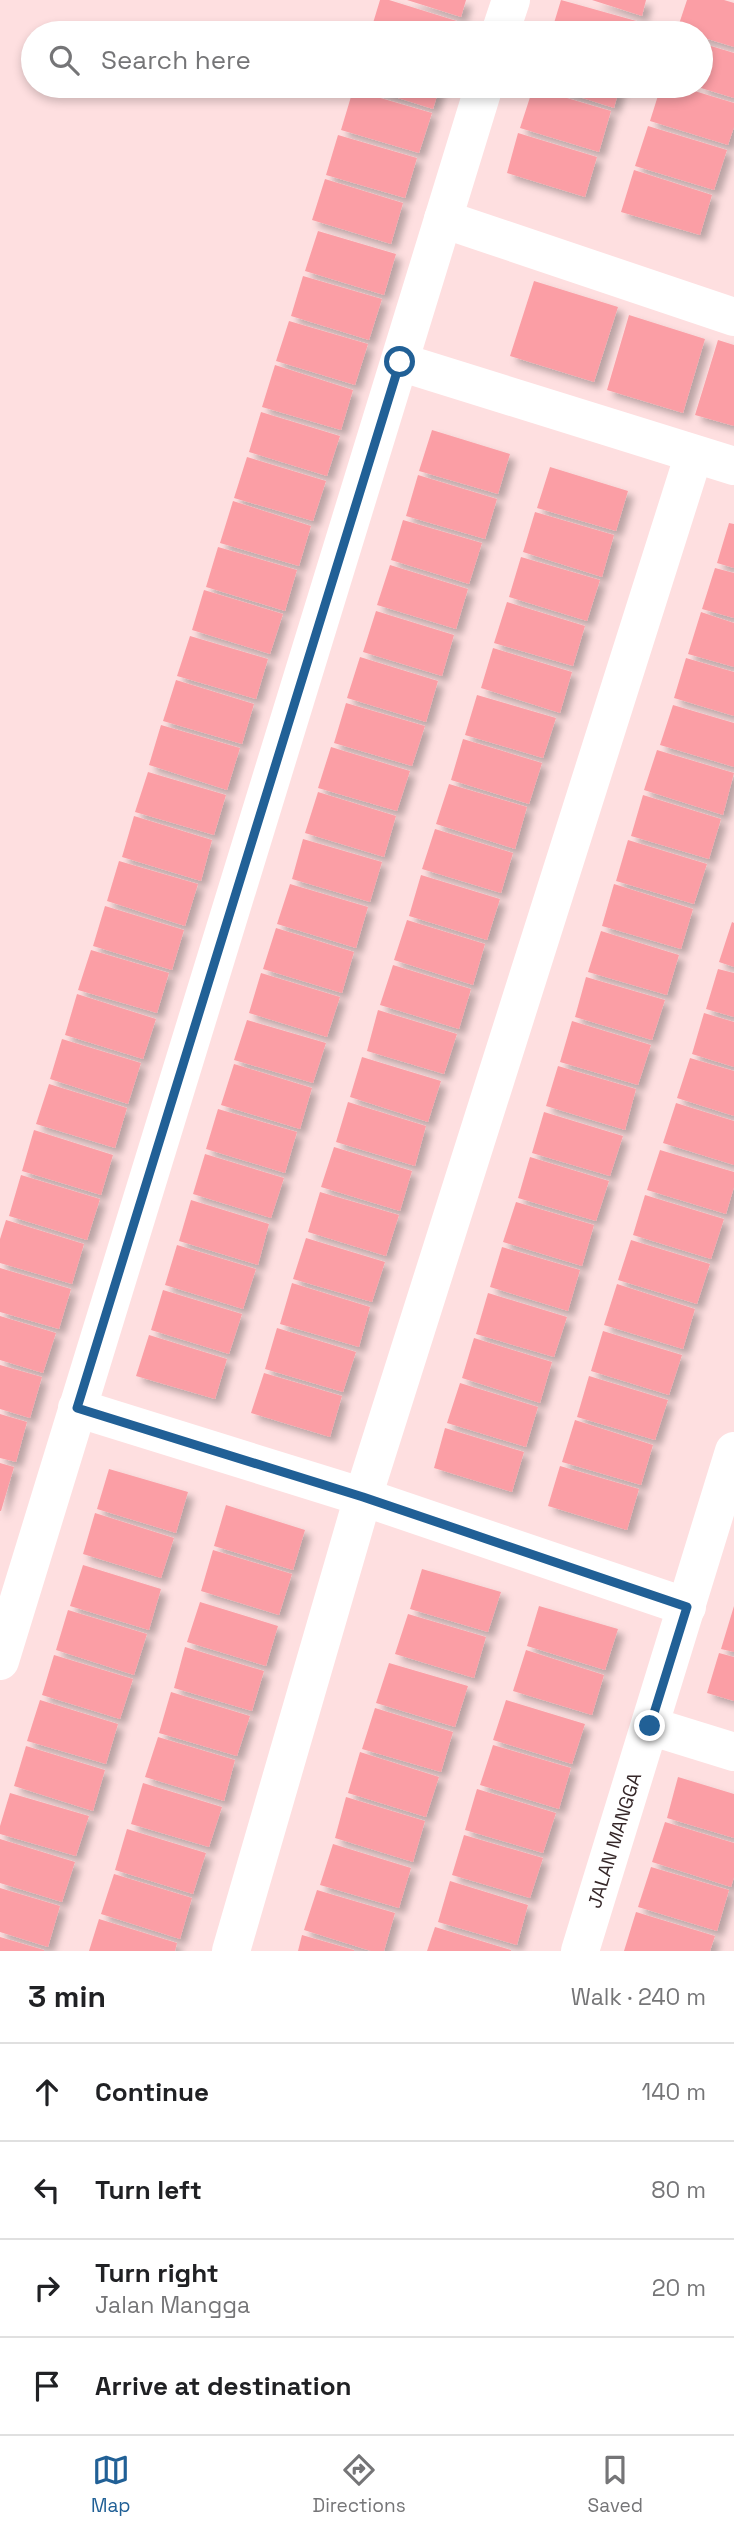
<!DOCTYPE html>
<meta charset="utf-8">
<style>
:root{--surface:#fff;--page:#f6f6f6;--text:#202124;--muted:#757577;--line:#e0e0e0;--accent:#216096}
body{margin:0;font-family:"Space Grotesk",sans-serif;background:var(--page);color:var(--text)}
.stop{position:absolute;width:21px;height:21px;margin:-16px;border:5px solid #216096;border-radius:50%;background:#fff}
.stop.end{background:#216096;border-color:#fff;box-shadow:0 2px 7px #0008}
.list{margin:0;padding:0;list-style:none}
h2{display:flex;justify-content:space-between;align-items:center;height:91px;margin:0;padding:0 28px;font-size:30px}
h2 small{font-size:23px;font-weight:400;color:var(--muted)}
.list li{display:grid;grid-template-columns:46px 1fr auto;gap:21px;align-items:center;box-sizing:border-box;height:98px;padding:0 28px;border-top:2px solid var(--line)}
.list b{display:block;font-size:26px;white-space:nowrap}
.list p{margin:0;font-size:23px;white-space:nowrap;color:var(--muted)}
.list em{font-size:23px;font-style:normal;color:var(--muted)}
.icon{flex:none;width:38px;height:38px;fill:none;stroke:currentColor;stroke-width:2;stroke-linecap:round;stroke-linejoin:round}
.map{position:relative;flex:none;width:734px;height:1951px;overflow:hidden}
.search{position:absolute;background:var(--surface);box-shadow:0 4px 10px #0003;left:21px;right:21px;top:21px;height:77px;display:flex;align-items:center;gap:18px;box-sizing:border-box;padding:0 24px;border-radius:38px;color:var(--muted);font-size:26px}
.sheet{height:483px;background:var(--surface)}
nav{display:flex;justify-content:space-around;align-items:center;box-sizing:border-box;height:98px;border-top:2px solid var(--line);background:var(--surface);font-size:19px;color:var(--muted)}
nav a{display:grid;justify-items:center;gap:4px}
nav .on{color:var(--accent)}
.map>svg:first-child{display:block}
.building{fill:#fb9ea5;filter:url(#shadow)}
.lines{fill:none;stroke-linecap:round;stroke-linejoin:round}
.minor{stroke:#fff;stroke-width:38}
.route{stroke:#216096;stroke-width:9}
.labels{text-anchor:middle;stroke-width:5;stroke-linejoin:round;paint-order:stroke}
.street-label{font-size:19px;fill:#352728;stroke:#fedfe0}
</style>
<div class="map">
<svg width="734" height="1951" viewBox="0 0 734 1951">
<defs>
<filter id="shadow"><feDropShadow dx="6" dy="6" stdDeviation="3.5" flood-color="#0004"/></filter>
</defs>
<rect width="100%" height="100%" fill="#fedfe0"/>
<!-- building -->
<path class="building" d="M 380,0 L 389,0 L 460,22 L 456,33 L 370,33 Z
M 407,0 L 466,0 L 461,17 Z
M 561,0 L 640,22 L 636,33 L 551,33 Z
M 592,0 L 646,0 L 642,16 Z
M 687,0 L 724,0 L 734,3 L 734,47 L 701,37 L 701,33 L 677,30 Z
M 701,43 L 734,53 L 734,98 L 701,88 Z
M 360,86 L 440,86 L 433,109 Z
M 545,86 L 620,86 L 614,108 Z
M 661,86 L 678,86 L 734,103 L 734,127 L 728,145 L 650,121 Z
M 533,88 L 611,111 L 599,152 L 520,128 Z
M 353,90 L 432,113 L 419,153 L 341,130 Z
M 648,126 L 727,150 L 714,190 L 635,166 Z
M 518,133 L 597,157 L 585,197 L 507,173 Z
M 338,135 L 417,158 L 405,198 L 326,175 Z
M 634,170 L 712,195 L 700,235 L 621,212 Z
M 325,179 L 403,203 L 391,244 L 312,220 Z
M 318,231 L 396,254 L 384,295 L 305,271 Z
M 303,276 L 382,299 L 369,340 L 291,316 Z
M 534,281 L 618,307 L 594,382 L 510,356 Z
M 629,315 L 705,339 L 683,413 L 607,390 Z
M 289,321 L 368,344 L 355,385 L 276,361 Z
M 718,340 L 734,345 L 734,426 L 695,415 Z
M 275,365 L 353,390 L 341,430 L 262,407 Z
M 261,412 L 340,436 L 327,476 L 249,452 Z
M 432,430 L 510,454 L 498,494 L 419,471 Z
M 247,457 L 326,481 L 313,521 L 234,498 Z
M 550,467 L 628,491 L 616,531 L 537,508 Z
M 418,475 L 497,499 L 485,539 L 406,516 Z
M 233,501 L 311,526 L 299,566 L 220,543 Z
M 535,512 L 614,535 L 602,577 L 523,552 Z
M 403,520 L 482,543 L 469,584 L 391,560 Z
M 729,523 L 734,524 L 734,568 L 717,563 Z
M 218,547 L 297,570 L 285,611 L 206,587 Z
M 521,557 L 600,580 L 587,621 L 509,597 Z
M 390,565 L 468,589 L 456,629 L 377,605 Z
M 715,568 L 734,573 L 734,618 L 702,609 Z
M 204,590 L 283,614 L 270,654 L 192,630 Z
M 507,602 L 585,626 L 573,666 L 494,643 Z
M 376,611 L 454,635 L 442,676 L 363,652 Z
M 701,612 L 734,623 L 734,667 L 688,654 Z
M 190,636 L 268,659 L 256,699 L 177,676 Z
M 493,648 L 572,672 L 560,713 L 481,688 Z
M 360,657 L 438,681 L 426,722 L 347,698 Z
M 686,658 L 734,672 L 734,716 L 674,698 Z
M 176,680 L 254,704 L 242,744 L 163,721 Z
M 477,695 L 556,718 L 543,758 L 465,735 Z
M 346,703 L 425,726 L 412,766 L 334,743 Z
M 673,705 L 734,723 L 734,767 L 660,745 Z
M 161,725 L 240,748 L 227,790 L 149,765 Z
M 463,739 L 542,763 L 529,804 L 451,780 Z
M 331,747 L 410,771 L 397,811 L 318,788 Z
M 657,750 L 734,773 L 723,815 L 644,790 Z
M 148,772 L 226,795 L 214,835 L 135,812 Z
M 449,784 L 527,807 L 515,849 L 436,824 Z
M 318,792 L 396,816 L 384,857 L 305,833 Z
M 643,795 L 721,819 L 709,859 L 631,836 Z
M 134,816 L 212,840 L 201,881 L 122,857 Z
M 435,829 L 513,853 L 501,893 L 422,869 Z
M 303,839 L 382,862 L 370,902 L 292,879 Z
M 628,840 L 707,864 L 694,904 L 616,881 Z
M 119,861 L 198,884 L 185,926 L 107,901 Z
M 421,875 L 500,899 L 487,940 L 409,916 Z
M 290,884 L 368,907 L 356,948 L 277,924 Z
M 614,884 L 693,909 L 681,949 L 602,926 Z
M 105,906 L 184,930 L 172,970 L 93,946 Z
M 407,920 L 485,944 L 473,985 L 394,960 Z
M 732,922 L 734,923 L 734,967 L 719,962 Z
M 276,928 L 354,952 L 342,993 L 263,969 Z
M 601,931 L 679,955 L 667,995 L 588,972 Z
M 91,950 L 169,973 L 157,1013 L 78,990 Z
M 393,965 L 471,989 L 459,1029 L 380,1005 Z
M 718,969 L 734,973 L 734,1017 L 706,1009 Z
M 261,973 L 340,997 L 327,1037 L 249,1013 Z
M 586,977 L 665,1000 L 652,1040 L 575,1017 Z
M 77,994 L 156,1019 L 143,1059 L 65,1035 Z
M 378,1010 L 457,1034 L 444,1074 L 367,1051 Z
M 704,1013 L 734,1022 L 734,1067 L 692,1054 Z
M 247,1020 L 326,1043 L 313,1083 L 234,1060 Z
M 572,1021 L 651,1045 L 638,1085 L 560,1062 Z
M 62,1039 L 141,1063 L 128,1104 L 50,1079 Z
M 362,1057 L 441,1081 L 428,1122 L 350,1097 Z
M 690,1058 L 734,1071 L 734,1116 L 677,1098 Z
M 234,1064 L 312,1088 L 300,1129 L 221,1105 Z
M 558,1066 L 636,1089 L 625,1130 L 546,1106 Z
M 49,1084 L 127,1108 L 115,1148 L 36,1124 Z
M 348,1102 L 426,1126 L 415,1166 L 336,1142 Z
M 676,1103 L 734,1121 L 734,1165 L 663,1143 Z
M 218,1109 L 297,1132 L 285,1173 L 206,1149 Z
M 544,1112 L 623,1136 L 610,1176 L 532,1153 Z
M 34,1130 L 113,1155 L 101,1195 L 22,1171 Z
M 334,1147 L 412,1171 L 400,1211 L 321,1187 Z
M 660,1150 L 734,1172 L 734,1187 L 726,1214 L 647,1190 Z
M 205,1154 L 284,1178 L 271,1218 L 193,1194 Z
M 530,1157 L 609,1181 L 596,1221 L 518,1198 Z
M 21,1175 L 100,1199 L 87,1240 L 9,1216 Z
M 320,1192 L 399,1215 L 386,1256 L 308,1232 Z
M 645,1195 L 724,1219 L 711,1259 L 633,1235 Z
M 191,1200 L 269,1224 L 258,1265 L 179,1241 Z
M 516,1202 L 594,1225 L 582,1266 L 503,1242 Z
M 6,1220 L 84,1244 L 72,1284 L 0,1263 L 0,1239 Z
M 306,1238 L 385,1262 L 372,1302 L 293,1279 Z
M 631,1240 L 710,1264 L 697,1304 L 618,1280 Z
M 177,1245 L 256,1269 L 243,1309 L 165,1285 Z
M 502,1247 L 580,1270 L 568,1311 L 490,1287 Z
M 0,1268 L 71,1289 L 59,1329 L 0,1312 Z
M 292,1283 L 370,1307 L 359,1347 L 280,1324 Z
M 617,1284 L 695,1309 L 683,1349 L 604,1325 Z
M 163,1290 L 242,1314 L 229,1354 L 151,1330 Z
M 488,1293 L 567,1317 L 554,1357 L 476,1334 Z
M 0,1316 L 56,1333 L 43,1373 L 0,1360 Z
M 277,1328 L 356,1352 L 343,1392 L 265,1369 Z
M 603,1331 L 682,1355 L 669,1395 L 591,1371 Z
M 149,1335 L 227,1359 L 215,1399 L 136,1376 Z
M 474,1338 L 552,1362 L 540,1403 L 462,1378 Z
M 0,1365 L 42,1377 L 30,1418 L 0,1409 Z
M 264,1373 L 342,1396 L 330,1437 L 251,1413 Z
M 589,1376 L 668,1400 L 655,1440 L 577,1417 Z
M 460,1383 L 538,1407 L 526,1447 L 447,1423 Z
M 0,1414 L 27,1422 L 16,1462 L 0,1458 Z
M 575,1420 L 653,1445 L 641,1485 L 562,1462 Z
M 445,1428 L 524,1452 L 512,1492 L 434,1468 Z
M 0,1463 L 14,1467 L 1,1511 L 0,1511 Z
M 560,1466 L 639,1489 L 627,1530 L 548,1506 Z
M 109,1469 L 188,1492 L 176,1533 L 97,1509 Z
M 226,1505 L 305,1530 L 293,1570 L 214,1546 Z
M 95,1513 L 174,1538 L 161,1578 L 83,1554 Z
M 213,1550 L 292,1574 L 279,1615 L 201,1591 Z
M 83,1565 L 161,1589 L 149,1630 L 70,1606 Z
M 422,1569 L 501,1592 L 488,1632 L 410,1609 Z
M 200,1602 L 278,1626 L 266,1666 L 187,1642 Z
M 539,1606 L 618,1629 L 605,1670 L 527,1646 Z
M 734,1606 L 734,1652 L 721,1649 Z
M 68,1610 L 147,1634 L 134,1675 L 56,1650 Z
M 408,1614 L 486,1637 L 474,1678 L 395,1654 Z
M 185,1647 L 264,1671 L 252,1711 L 174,1688 Z
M 526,1650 L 604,1675 L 592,1715 L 513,1691 Z
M 719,1653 L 734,1657 L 734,1701 L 707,1693 Z
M 54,1655 L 133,1679 L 120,1719 L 42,1695 Z
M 389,1663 L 468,1686 L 455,1727 L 376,1703 Z
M 171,1692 L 250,1716 L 237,1756 L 159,1733 Z
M 40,1700 L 118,1724 L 106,1764 L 27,1741 Z
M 506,1700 L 585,1724 L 572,1764 L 493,1740 Z
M 375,1708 L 453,1732 L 441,1772 L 362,1749 Z
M 158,1737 L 235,1760 L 224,1801 L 145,1777 Z
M 493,1745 L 571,1768 L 559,1809 L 480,1785 Z
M 26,1746 L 105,1770 L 93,1811 L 14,1786 Z
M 360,1752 L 439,1777 L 426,1817 L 348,1793 Z
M 678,1777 L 734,1794 L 734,1838 L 667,1818 Z
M 143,1783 L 222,1807 L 209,1847 L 131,1824 Z
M 477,1789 L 556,1813 L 543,1853 L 465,1830 Z
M 10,1793 L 89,1816 L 76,1856 L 0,1834 L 0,1826 Z
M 346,1797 L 425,1821 L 413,1862 L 335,1838 Z
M 665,1822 L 734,1843 L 734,1877 L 731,1887 L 652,1862 Z
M 127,1829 L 206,1853 L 193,1894 L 115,1870 Z
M 464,1835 L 543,1858 L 530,1898 L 452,1875 Z
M 0,1839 L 75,1862 L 62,1902 L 0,1883 Z
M 333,1844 L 411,1868 L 399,1908 L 320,1885 Z
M 651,1867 L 729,1890 L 717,1931 L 638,1907 Z
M 114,1874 L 192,1898 L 180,1939 L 101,1914 Z
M 450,1881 L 528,1905 L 517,1945 L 438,1922 Z
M 0,1888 L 60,1906 L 48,1947 L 0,1932 Z
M 317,1890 L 395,1913 L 384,1951 L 371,1951 L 304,1930 Z
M 636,1912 L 715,1936 L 710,1951 L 624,1951 Z
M 99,1919 L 177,1943 L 175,1951 L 89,1951 Z
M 435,1927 L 511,1950 L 511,1951 L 427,1951 Z
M 302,1935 L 354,1950 L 354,1951 L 298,1951 Z
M 0,1937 L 44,1950 L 44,1951 L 0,1951 Z"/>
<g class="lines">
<!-- minor -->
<g class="minor">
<path d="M 500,33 L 511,0"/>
<path d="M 443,219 L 734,317"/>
<path d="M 400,362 L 734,466"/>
<path d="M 77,1408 L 363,1497 L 687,1607"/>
<path d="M 0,1661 L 484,86"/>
<path d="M 650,1726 L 734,1752"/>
<path d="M 231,1951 L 363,1497 L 694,454"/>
<path id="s1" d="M 580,1951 L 734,1451"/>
</g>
</g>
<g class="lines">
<!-- route -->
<path class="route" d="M 400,362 L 77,1408 L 363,1497 L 687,1607 L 650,1726"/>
</g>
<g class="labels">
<!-- street labels -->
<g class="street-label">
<text dy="7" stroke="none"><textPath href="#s1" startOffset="116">JALAN MANGGA</textPath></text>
</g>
</g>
</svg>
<div class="stop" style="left:400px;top:362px"></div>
<div class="stop end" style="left:650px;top:1726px"></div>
<div class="search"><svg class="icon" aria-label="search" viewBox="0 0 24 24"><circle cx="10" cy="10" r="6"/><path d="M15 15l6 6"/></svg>Search here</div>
</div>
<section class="sheet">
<h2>3 min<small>Walk · 240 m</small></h2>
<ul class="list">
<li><svg class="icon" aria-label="ahead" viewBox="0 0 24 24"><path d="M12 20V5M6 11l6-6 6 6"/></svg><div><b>Continue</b></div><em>140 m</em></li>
<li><svg class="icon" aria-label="left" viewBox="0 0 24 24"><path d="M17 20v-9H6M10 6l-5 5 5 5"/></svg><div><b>Turn left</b></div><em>80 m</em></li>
<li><svg class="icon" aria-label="right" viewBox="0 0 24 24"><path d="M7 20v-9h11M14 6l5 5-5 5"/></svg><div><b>Turn right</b><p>Jalan Mangga</p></div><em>20 m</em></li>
<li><svg class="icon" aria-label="arrive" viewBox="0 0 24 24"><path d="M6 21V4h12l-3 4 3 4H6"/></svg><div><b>Arrive at destination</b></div></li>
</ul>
</section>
<nav>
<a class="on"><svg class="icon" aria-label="map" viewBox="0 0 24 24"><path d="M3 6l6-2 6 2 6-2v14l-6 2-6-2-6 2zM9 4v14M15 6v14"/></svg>Map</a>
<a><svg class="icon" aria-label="directions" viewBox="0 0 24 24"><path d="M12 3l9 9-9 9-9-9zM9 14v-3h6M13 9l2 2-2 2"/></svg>Directions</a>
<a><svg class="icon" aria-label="saved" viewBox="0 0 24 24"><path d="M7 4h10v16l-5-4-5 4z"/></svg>Saved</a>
</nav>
